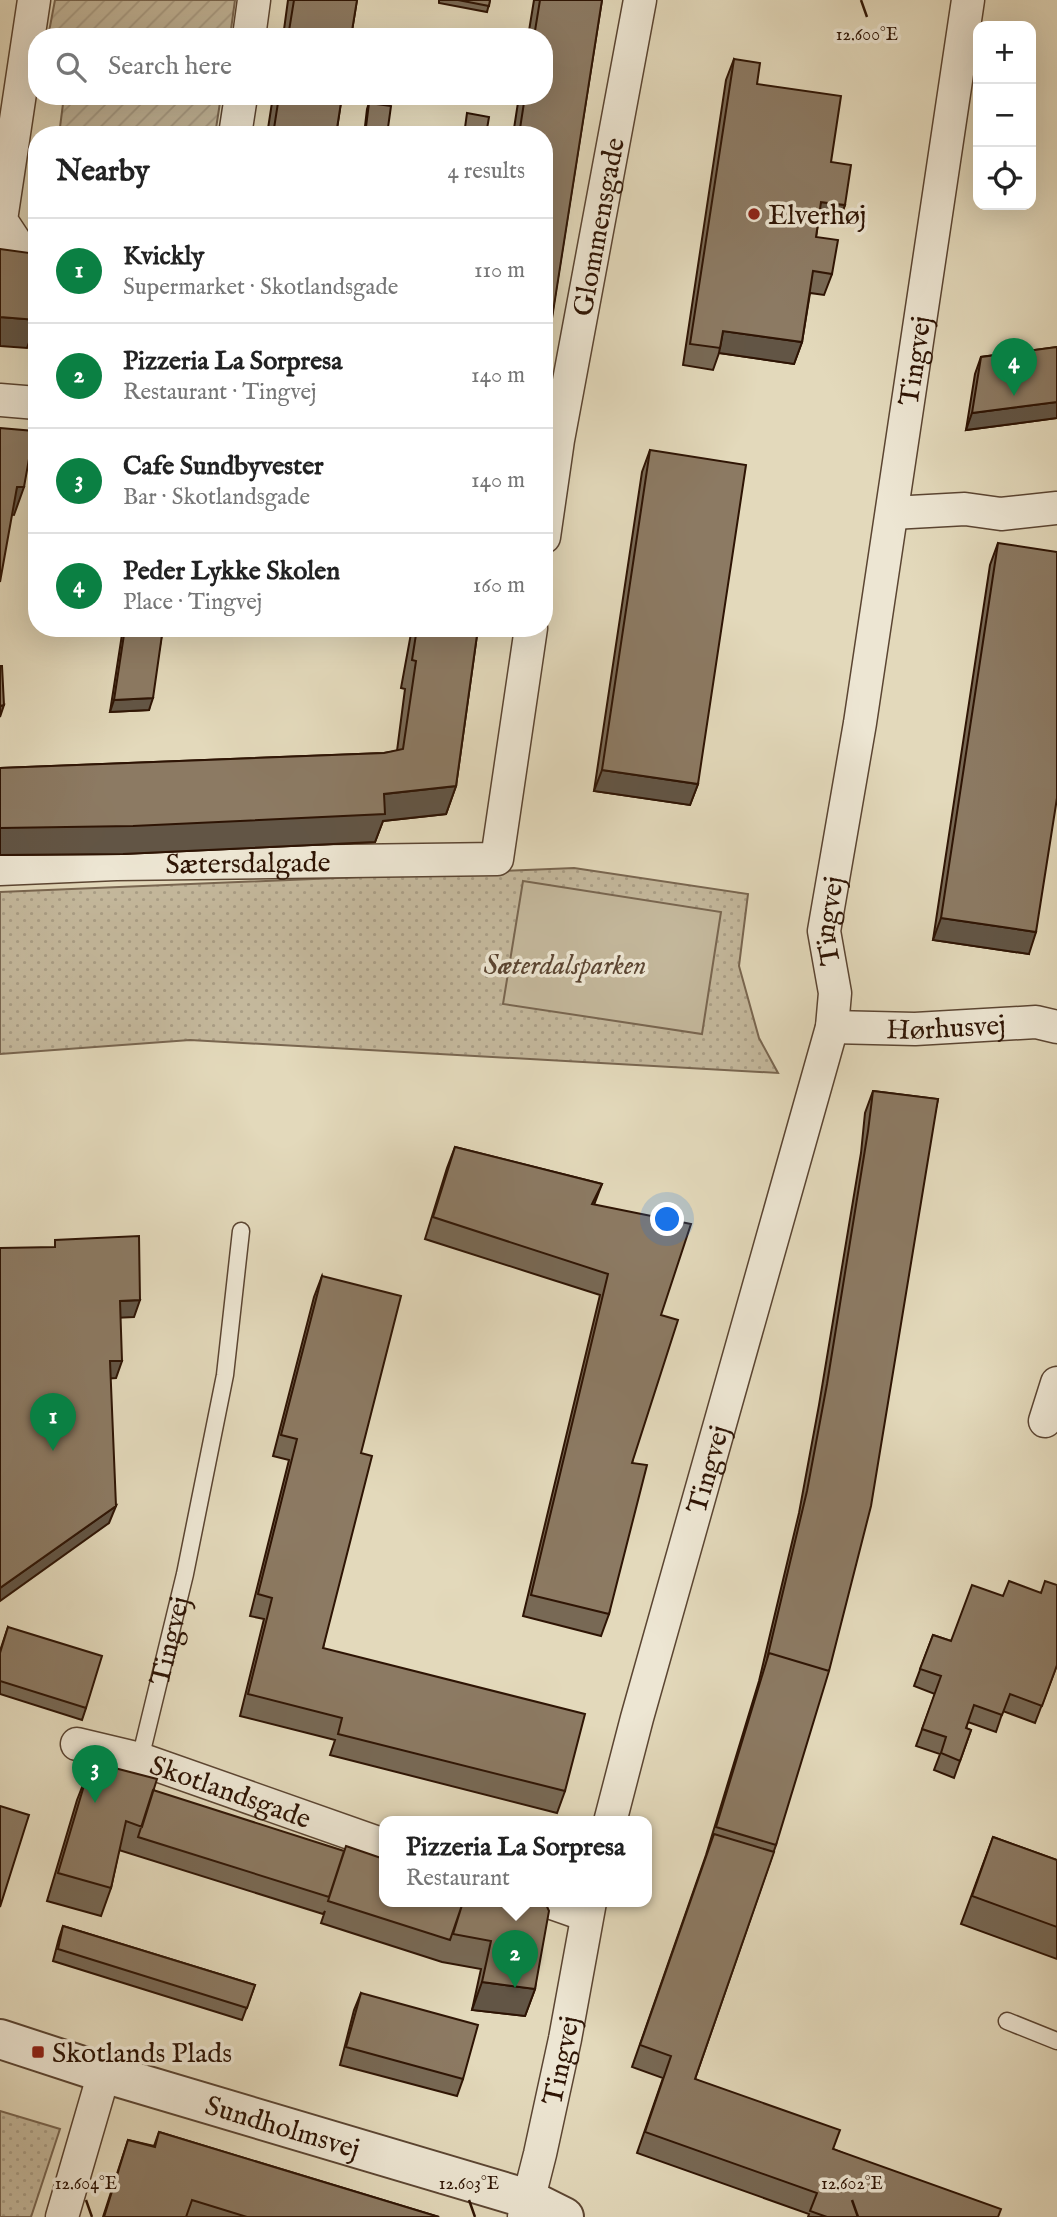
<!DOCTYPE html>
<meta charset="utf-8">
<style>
:root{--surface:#fff;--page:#f6f6f6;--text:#222;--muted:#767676;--line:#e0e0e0;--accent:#0b8043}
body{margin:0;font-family:"IM FELL English",serif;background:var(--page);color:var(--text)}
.controls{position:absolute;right:21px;top:21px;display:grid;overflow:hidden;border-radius:14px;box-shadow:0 7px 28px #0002}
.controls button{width:63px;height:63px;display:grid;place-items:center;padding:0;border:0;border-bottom:2px solid var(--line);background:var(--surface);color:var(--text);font:35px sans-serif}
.you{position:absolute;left:668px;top:1220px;width:24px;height:24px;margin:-18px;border:5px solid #fff;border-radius:50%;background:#1a73e8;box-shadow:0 0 0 10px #1a73e833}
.badge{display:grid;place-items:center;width:46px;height:46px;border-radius:50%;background:var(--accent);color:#fff;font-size:23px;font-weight:700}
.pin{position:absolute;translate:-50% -58px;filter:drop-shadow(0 2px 4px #0008)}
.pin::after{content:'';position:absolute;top:37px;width:24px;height:21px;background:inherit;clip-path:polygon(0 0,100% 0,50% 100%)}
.popup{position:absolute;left:379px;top:1816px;width:273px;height:91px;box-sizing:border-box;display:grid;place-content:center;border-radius:14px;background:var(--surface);filter:drop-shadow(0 2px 5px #0005);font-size:23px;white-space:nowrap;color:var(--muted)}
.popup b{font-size:26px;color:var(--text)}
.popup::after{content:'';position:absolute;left:50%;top:100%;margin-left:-14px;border:14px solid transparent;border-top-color:var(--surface)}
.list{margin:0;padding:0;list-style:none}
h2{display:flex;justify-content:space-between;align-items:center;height:91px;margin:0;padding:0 28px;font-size:30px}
h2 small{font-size:23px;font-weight:400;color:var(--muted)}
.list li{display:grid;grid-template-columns:46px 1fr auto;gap:21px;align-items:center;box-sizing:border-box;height:105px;padding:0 28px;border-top:2px solid var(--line)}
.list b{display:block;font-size:26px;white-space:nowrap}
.list p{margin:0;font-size:23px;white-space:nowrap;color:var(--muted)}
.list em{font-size:23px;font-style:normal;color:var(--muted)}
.icon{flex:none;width:38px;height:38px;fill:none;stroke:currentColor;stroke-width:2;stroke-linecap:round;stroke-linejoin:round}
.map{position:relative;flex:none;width:1057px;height:2217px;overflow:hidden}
.search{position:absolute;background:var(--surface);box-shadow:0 7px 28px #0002;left:28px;top:28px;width:525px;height:77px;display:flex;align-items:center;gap:18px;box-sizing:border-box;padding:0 24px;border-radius:28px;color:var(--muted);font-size:26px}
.panel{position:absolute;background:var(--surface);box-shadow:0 7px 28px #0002;left:28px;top:126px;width:525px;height:511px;border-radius:28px}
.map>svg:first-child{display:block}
.grass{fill:url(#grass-dots);stroke:#796650;stroke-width:2}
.garden{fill:url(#garden-furrows);stroke:#796650;stroke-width:2}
.pitch{fill:#c4b89c;stroke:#796650;stroke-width:2}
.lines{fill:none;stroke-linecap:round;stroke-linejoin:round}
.service-casing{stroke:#5b4532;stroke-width:19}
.minor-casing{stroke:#5b4532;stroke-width:35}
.tertiary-casing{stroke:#5b4532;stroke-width:42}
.service{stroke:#ede6d3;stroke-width:16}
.minor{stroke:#ede6d3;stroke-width:32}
.tertiary{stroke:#ede6d3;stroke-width:38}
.wall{fill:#786955;stroke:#2e1404;stroke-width:2}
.shaded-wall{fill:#625545;stroke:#2e1404;stroke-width:2}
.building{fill:#8c7a63;stroke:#2e1404;stroke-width:2}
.ticks{fill:none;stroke:#2e1404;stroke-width:2.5}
.poi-dot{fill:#8f2418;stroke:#ede6d3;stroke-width:2.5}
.labels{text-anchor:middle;stroke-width:7;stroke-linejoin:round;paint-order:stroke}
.poi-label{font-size:28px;fill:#2e1404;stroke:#ede6d3;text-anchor:start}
.street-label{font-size:28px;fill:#2e1404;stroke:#ede6d3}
.park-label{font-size:28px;font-style:italic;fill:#5b4532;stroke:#ede6d3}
.ticks-label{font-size:18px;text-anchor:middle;fill:#2e1404;stroke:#ede6d3;stroke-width:7;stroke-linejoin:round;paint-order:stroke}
</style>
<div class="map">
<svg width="1057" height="2217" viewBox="0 0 1057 2217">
<defs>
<pattern id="grass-dots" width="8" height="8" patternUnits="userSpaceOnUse" patternTransform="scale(1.75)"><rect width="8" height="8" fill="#c4b89c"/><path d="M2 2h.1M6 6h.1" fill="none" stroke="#a99d85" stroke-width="1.8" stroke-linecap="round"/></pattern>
<pattern id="garden-furrows" width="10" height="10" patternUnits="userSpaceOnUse" patternTransform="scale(1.75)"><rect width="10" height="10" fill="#c4b89c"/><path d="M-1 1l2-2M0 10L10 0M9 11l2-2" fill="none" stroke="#a99d85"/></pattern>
</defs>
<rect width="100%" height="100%" fill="#e3d9bb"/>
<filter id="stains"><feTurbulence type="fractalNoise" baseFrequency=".00286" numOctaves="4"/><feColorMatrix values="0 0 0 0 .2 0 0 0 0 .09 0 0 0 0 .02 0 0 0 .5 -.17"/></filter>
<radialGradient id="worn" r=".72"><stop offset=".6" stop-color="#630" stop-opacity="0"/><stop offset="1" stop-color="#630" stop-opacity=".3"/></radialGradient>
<!-- grass -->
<path class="grass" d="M 574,868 L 748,894 L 739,966 L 759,1038 L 778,1073 L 190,1040 L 0,1054 L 0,892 Z
M 0,2111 L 60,2129 L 31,2217 L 0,2217 Z"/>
<!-- garden -->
<path class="garden" d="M 55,0 L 235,0 L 230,37 L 48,37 Z
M 64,96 L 221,96 L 215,135 L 59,135 Z"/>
<!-- pitch -->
<path class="pitch" d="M 523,881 L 721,912 L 702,1034 L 503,1004 Z"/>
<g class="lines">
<!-- service casing -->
<g class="service-casing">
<g id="service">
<path id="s1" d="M 140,1759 L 185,1574 L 225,1375 L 241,1231"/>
<path d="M 1007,2021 L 1057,2041"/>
</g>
</g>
<!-- minor casing -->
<g class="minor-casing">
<g id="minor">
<path d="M 34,0 L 1,220 L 22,252 L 37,254"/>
<path d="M 249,37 L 254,0"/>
<path d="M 235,135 L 241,96"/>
<path d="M 0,400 L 37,403"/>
<path d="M 892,513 L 965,509 L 1001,514 L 1057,508"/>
<path id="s2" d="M 544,537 L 558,440 L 640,0"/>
<path id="s3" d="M 0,869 L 116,864 L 497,859 L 531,628"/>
<path id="s4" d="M 832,1027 L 915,1029 L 1036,1022 L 1057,1027"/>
<path d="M 1045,1421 L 1057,1383"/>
<path id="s5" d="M 77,1744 L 140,1759 L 384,1845"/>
<path id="s6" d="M 610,1822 L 637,1718 L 832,1027 L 835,993 L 824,931 L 860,723 L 968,0"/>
<path d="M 549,1902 L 586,1915"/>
<path d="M 62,2217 L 104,2073"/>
<path id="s7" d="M 524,2217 L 540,2154 L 565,2039 L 590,1902"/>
</g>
</g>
<!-- tertiary casing -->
<g class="tertiary-casing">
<g id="tertiary">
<path id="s8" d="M 0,2039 L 104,2073 L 528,2199 L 564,2217"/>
</g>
</g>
<!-- service -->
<use href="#service" class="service"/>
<!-- minor -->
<use href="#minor" class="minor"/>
<!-- tertiary -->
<use href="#tertiary" class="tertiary"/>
</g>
<!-- wall -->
<path class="wall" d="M 288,0 L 357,0 L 351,37 L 283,37 Z
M 439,0 L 490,0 L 487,12 L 439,3 Z
M 534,0 L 602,0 L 544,366 L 544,135 L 513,135 L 519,96 L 544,96 L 544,37 L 528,37 Z
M 734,59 L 757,84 L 845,205 L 837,226 L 818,224 L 816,237 L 832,274 L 824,295 L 810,293 L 802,342 L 794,364 L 719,353 L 713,370 L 683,365 L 726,80 Z
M 273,96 L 342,96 L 336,135 L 267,135 Z
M 369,103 L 387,135 L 364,135 L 367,109 Z
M 1057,347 L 1057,418 L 966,430 L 975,374 L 981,357 Z
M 650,450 L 698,784 L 690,805 L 594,791 L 642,472 Z
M 998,543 L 1029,954 L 933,940 L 990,565 Z
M 123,628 L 163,628 L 149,710 L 110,712 Z
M 412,628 L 478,628 L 456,786 L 446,814 L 383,821 L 375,842 L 123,854 L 0,855 L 0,768 L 384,753 L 397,751 L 405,689 L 401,688 Z
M 873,1091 L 938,1099 L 776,1845 L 695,2079 L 833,2149 L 998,2217 L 808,2217 L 809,2214 L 637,2153 L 663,2078 L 632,2067 L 706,1855 L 759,1681 L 799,1513 L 819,1405 L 861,1153 L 865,1113 Z
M 455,1147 L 602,1184 L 594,1205 L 661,1315 L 632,1463 L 609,1614 L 601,1636 L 523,1616 L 600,1295 L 425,1239 L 447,1168 Z
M 322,1276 L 361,1453 L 323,1648 L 565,1791 L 557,1813 L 330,1755 L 335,1740 L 240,1716 L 264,1619 L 250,1616 L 289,1460 L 273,1456 L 314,1297 Z
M 8,1627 L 86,1708 L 82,1720 L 0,1694 L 0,1651 Z
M 933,1635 L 951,1641 L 1057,1665 L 1035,1723 L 1003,1711 L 996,1732 L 968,1722 L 966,1728 L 971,1730 L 954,1778 L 934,1770 L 940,1754 L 916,1746 L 935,1694 L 914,1686 Z
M 88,1772 L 153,1790 L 384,1902 L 545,1902 L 535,1989 L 525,2016 L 472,2010 L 481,1969 L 442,1962 L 321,1923 L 325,1911 L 323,1914 L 119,1850 L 111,1888 L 101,1916 L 47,1901 L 77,1800 Z
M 993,1837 L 1057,1860 L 1057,1959 L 961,1924 Z
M 63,1926 L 255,1985 L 242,2020 L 53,1961 L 59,1938 Z
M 361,1993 L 463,2079 L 457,2096 L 340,2065 L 354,2010 Z
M 159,2132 L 439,2217 L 103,2217 L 128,2140 L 154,2146 Z"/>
<!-- shaded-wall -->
<path class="shaded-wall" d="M 821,202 L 845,205 L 837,226 L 813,223 Z
M 0,317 L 37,320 L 27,348 L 0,346 Z
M 723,331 L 802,342 L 794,364 L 719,353 Z
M 1057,402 L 1057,418 L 966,430 L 972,413 Z
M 17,487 L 24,487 L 14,515 L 7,514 Z
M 153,698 L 149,710 L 110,712 L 114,700 Z
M 4,705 L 0,717 L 0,706 Z
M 602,770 L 698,784 L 690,805 L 594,791 Z
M 456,786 L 446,814 L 383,821 L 375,842 L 123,854 L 0,855 L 0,828 L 384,794 Z
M 941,918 L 1036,932 L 1029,954 L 933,940 Z
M 140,1300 L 134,1317 L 114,1318 L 120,1301 Z
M 110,1361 L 122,1361 L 116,1378 L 104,1379 Z
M 116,1506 L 109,1523 L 0,1601 L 0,1588 Z
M 482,1982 L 535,1989 L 525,2016 L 472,2010 Z"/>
<!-- building -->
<path class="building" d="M 294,0 L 357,0 L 351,37 L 288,37 Z
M 458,0 L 490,0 L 489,6 Z
M 540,0 L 602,0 L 545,363 L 544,363 L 544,135 L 519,135 L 525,96 L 544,96 L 544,37 L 534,37 Z
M 734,59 L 760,63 L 757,84 L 841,96 L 831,162 L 851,165 L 845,205 L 821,202 L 816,237 L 838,240 L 832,274 L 813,271 L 802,342 L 723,331 L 720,348 L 690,344 Z
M 279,96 L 342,96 L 336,135 L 273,135 Z
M 369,103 L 391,106 L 387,135 L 365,135 Z
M 467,113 L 489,117 L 486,135 L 464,135 Z
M 0,249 L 37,254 L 37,320 L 0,317 Z
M 1057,347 L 1057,402 L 972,413 L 981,357 Z
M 0,428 L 34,431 L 24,487 L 17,487 L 0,582 Z
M 650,450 L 746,465 L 698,784 L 602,770 Z
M 998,543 L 1057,552 L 1057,798 L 1036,932 L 941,918 Z
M 125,628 L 163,628 L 153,698 L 114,700 Z
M 417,628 L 478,628 L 456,786 L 384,794 L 385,814 L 133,826 L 0,828 L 0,768 L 384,753 L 403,749 L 416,661 L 412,660 Z
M 0,666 L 2,666 L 4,705 L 0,706 Z
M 873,1091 L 938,1099 L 871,1506 L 829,1671 L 769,1653 L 767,1659 L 807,1491 L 827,1384 L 868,1131 Z
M 455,1147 L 602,1184 L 592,1204 L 691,1224 L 661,1315 L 678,1320 L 632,1463 L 647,1465 L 609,1614 L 531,1595 L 608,1274 L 433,1217 Z
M 139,1236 L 140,1300 L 120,1301 L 122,1361 L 110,1361 L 116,1506 L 0,1588 L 0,1248 L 55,1247 L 55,1240 Z
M 322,1276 L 401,1296 L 361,1453 L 372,1456 L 323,1648 L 585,1714 L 565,1791 L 338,1734 L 342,1718 L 248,1694 L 272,1598 L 258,1594 L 297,1439 L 281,1435 Z
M 1009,1581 L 1041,1593 L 1045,1581 L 1057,1585 L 1057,1665 L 1042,1706 L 1010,1694 L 1002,1715 L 974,1705 L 966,1728 L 971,1730 L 960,1761 L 941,1753 L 946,1737 L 922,1729 L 941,1676 L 920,1669 L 933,1635 L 951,1641 L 972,1585 L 1003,1596 Z
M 8,1627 L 102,1656 L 86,1708 L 0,1681 L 0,1653 Z
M 769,1653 L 829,1671 L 776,1845 L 716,1827 Z
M 103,1765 L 157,1779 L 142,1827 L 126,1821 L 111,1888 L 58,1873 L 88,1772 Z
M 153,1790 L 344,1851 L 329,1897 L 138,1837 Z
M 0,1806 L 29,1815 L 0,1907 Z
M 714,1834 L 774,1852 L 695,2079 L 840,2130 L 833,2149 L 1001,2209 L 998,2217 L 827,2217 L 810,2211 L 817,2193 L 645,2132 L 671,2056 L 640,2045 Z
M 993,1837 L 1057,1860 L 1057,1927 L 972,1896 Z
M 346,1846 L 384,1859 L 384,1902 L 463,1902 L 450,1940 L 328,1901 Z
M 463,1902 L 545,1902 L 549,1911 L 535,1989 L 482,1982 L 491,1941 L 453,1934 Z
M 63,1926 L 255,1985 L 247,2008 L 58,1949 Z
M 361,1993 L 478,2025 L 463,2079 L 346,2047 Z
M 159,2132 L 439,2217 L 247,2217 L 192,2200 L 186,2217 L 104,2217 L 128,2140 L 155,2147 Z"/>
<!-- ticks -->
<path class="ticks" d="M 861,0 L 867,17M 86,2200 L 92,2217M 469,2200 L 475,2217M 852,2200 L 858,2217"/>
<!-- markers -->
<g class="poi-dot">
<circle cx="754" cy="214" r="7"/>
<rect x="31" y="2045" width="14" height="14" rx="3.5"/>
</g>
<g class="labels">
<!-- poi labels -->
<g class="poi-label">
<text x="768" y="224">Elverhøj</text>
<text x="52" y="2062">Skotlands Plads</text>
</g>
<!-- street labels -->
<g class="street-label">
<text dy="10" stroke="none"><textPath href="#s2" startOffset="315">Glommensgade</textPath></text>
<text dy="10" stroke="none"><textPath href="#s6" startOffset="1500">Tingvej</textPath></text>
<text dy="10" stroke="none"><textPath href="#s3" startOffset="248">Sætersdalgade</textPath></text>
<text dy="10" stroke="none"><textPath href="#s6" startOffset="933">Tingvej</textPath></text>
<text dy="10" stroke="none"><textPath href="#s4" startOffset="114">Hørhusvej</textPath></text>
<text dy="10" stroke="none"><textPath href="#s6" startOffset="366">Tingvej</textPath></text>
<text dy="10" stroke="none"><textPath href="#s1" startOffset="122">Tingvej</textPath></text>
<text dy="10" stroke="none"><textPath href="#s5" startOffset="161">Skotlandsgade</textPath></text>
<text dy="10" stroke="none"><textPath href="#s7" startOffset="161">Tingvej</textPath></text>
<text dy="10" stroke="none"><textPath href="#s8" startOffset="296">Sundholmsvej</textPath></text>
</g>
<!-- park labels -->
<g class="park-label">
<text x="565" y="974">Sæterdalsparken</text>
</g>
</g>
<g class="ticks-label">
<text x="867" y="40">12.600°E</text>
<text x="86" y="2189">12.604°E</text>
<text x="469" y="2189">12.603°E</text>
<text x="852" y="2189">12.602°E</text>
</g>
<rect width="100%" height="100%" filter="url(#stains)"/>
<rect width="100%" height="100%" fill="url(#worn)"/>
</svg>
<div class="controls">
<button>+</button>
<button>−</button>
<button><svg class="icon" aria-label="locate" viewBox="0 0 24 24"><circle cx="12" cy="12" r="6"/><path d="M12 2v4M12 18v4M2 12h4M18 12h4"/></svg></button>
</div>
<div class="you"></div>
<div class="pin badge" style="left:53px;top:1451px">1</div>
<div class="pin badge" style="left:515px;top:1988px">2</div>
<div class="popup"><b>Pizzeria La Sorpresa</b>Restaurant</div>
<div class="pin badge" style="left:95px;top:1803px">3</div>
<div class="pin badge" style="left:1014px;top:396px">4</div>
<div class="search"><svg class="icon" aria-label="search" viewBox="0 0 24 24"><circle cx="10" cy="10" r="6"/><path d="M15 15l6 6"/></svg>Search here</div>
<section class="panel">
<h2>Nearby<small>4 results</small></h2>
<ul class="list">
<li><span class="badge">1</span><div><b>Kvickly</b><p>Supermarket · Skotlandsgade</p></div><em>110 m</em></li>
<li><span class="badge">2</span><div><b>Pizzeria La Sorpresa</b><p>Restaurant · Tingvej</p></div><em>140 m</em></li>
<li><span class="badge">3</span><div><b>Cafe Sundbyvester</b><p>Bar · Skotlandsgade</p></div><em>140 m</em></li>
<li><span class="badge">4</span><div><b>Peder Lykke Skolen</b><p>Place · Tingvej</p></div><em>160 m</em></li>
</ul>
</section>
</div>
